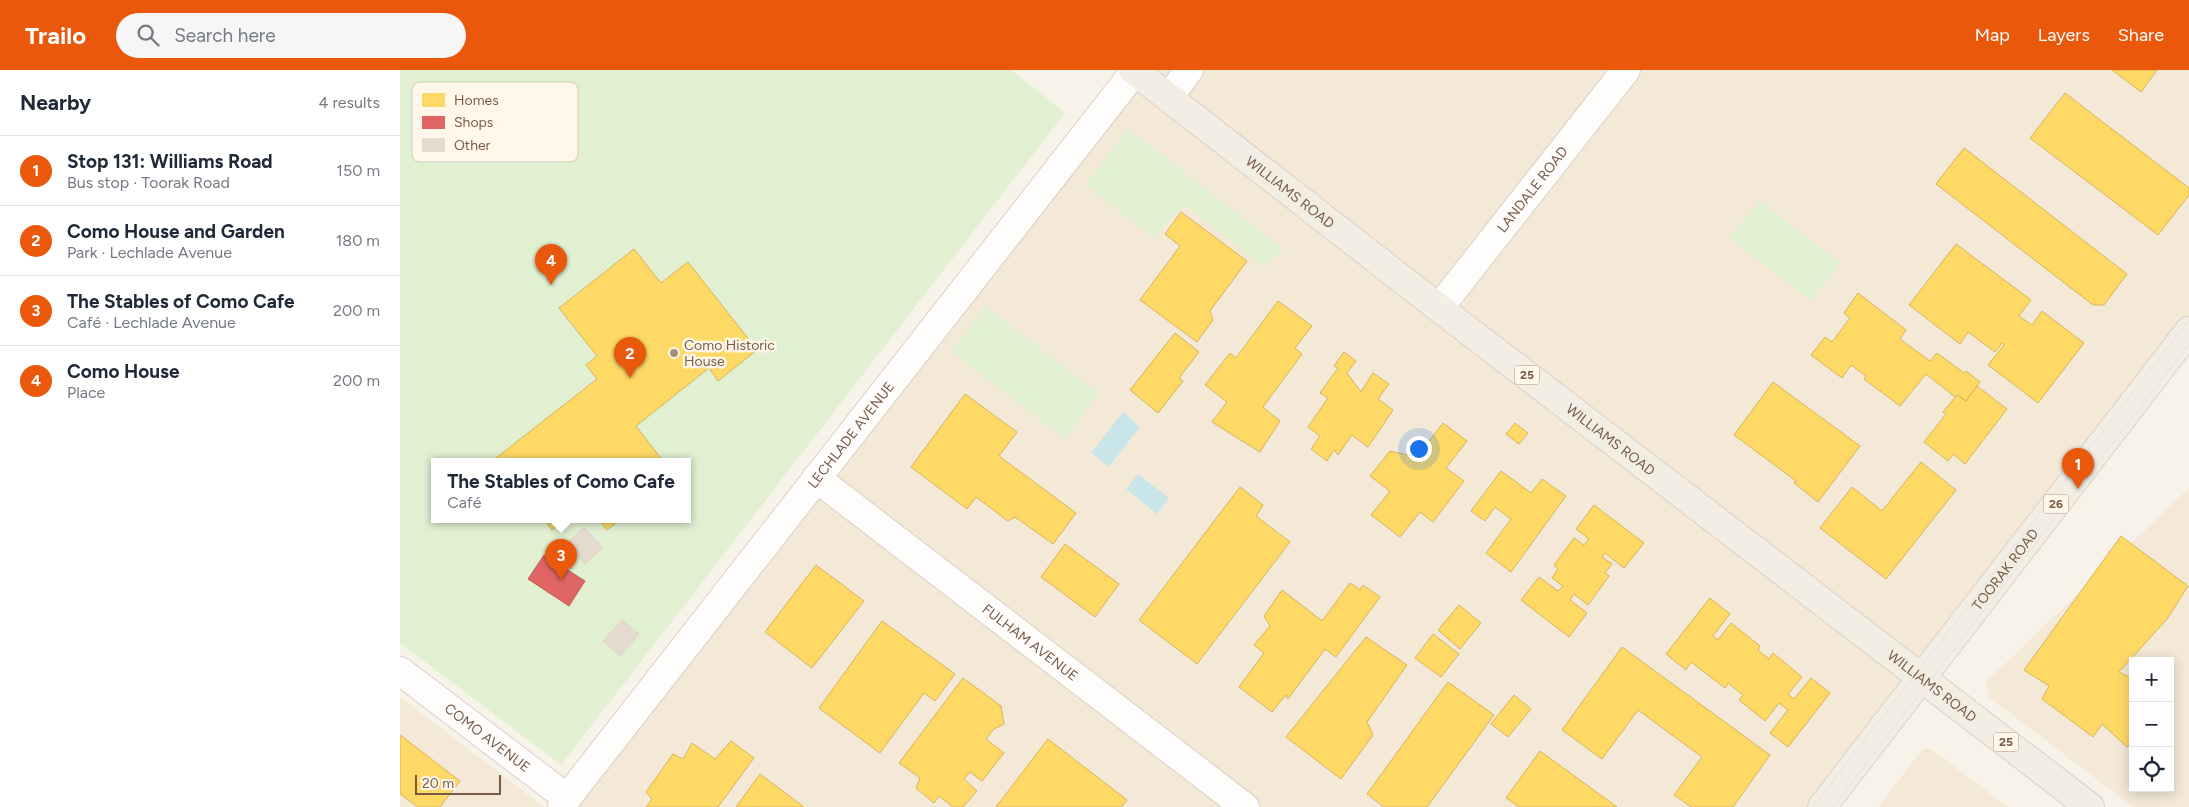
<!DOCTYPE html>
<meta charset="utf-8">
<style>
:root{--surface:#fff;--page:#f6f6f7;--text:#1f2937;--muted:#747a83;--line:#e0e1e3;--accent:#ea580c}
body{margin:0;font-family:Figtree,sans-serif;background:var(--page);color:var(--text)}
.controls{position:absolute;right:15px;bottom:15px;display:grid;overflow:hidden;border-radius:0px;box-shadow:0 2px 12px #0003}
.controls button{width:45px;height:45px;display:grid;place-items:center;padding:0;border:0;border-bottom:1px solid var(--line);background:var(--surface);color:var(--text);font:25px sans-serif}
.scale{position:absolute;left:15px;bottom:12px;width:86px;box-sizing:border-box;padding-left:5px;border:2px solid #785a46;border-top:0;font-size:14px;line-height:18px;white-space:nowrap;color:#785a46;-webkit-text-stroke:4px #fff8ea;paint-order:stroke}
.you{position:absolute;left:1018px;top:378px;width:18px;height:18px;margin:-12px;border:4px solid #fff;border-radius:50%;background:#1a73e8;box-shadow:0 0 0 8px #1a73e833}
.badge{display:grid;place-items:center;width:32px;height:32px;border-radius:50%;background:var(--accent);color:#fff;font-size:16px;font-weight:700}
.pin{position:absolute;translate:-50% -41px;filter:drop-shadow(0 1px 2px #0008)}
.pin::after{content:'';position:absolute;top:26px;width:18px;height:15px;background:inherit;clip-path:polygon(0 0,100% 0,50% 100%)}
.popup{position:absolute;left:31px;top:388px;width:260px;height:65px;box-sizing:border-box;display:grid;place-content:center;border-radius:0px;background:var(--surface);filter:drop-shadow(0 1px 4px #0005);font-size:16px;white-space:nowrap;color:var(--muted)}
.popup b{font-size:19px;color:var(--text)}
.popup::after{content:'';position:absolute;left:50%;top:100%;margin-left:-10px;border:10px solid transparent;border-top-color:var(--surface)}
.list{margin:0;padding:0;list-style:none}
h2{display:flex;justify-content:space-between;align-items:center;height:65px;margin:0;padding:0 20px;font-size:21px}
h2 small{font-size:16px;font-weight:400;color:var(--muted)}
.list li{display:grid;grid-template-columns:32px 1fr auto;gap:15px;align-items:center;box-sizing:border-box;height:70px;padding:0 20px;border-top:1px solid var(--line)}
.list b{display:block;font-size:19px;white-space:nowrap}
.list p{margin:0;font-size:16px;white-space:nowrap;color:var(--muted)}
.list em{font-size:16px;font-style:normal;color:var(--muted)}
.icon{flex:none;width:28px;height:28px;fill:none;stroke:currentColor;stroke-width:2;stroke-linecap:round;stroke-linejoin:round}
.map{position:relative;flex:none;width:1789px;height:737px;overflow:hidden}
header{display:flex;align-items:center;gap:30px;box-sizing:border-box;height:70px;padding:0 25px;background:var(--accent);color:#fff}
header strong{font-size:24px}
nav{display:flex;gap:28px;margin-inline-start:auto;font-size:18px}
.search{width:350px;height:45px;background:var(--page);display:flex;align-items:center;gap:12px;box-sizing:border-box;padding:0 18px;border-radius:28px;color:var(--muted);font-size:19px}
main{display:flex}
aside{flex:1;background:var(--surface)}
.map>svg:first-child{display:block}
.residential{fill:#f4e9d7;fill-rule:evenodd}
.green{fill:#e1f0d1;fill-rule:evenodd}
.water{fill:#c8e5e9}
.homes{fill:#ffd966;stroke:#d6b35c}
.shops{fill:#e06666;stroke:#c1625c}
.building{fill:#e5dacf;stroke:#e1d6ca}
.lines{fill:none;stroke-linecap:round;stroke-linejoin:round}
.minor-casing{stroke:#d9d0c6;stroke-width:30}
.major-casing{stroke:#dad0c8;stroke-width:30}
.minor{stroke:#fefdfc;stroke-width:28}
.major{stroke:#f3eee4;stroke-width:28}
.tram{stroke:#e5e1e5;stroke-width:1}
.poi-dot{fill:#a5907f;stroke:#fff8ea;stroke-width:2}
.labels{text-anchor:middle;stroke-width:5;stroke-linejoin:round;paint-order:stroke}
.shield{fill:#fff8ea;stroke:#a08977;stroke-width:1}
.shield-label{font-size:12px;font-weight:bold;fill:#785a46}
.street-label{font-size:14px;fill:#785a46;stroke:#fff8ea}
.poi-label{font-size:14px;fill:#785a46;stroke:#fff8ea;text-anchor:start}
.key{fill:#fff8ea;stroke:#d6c9b9;stroke-width:1}
.key-label{font-size:14px;fill:#785a46}
</style>
<header>
<strong>Trailo</strong>
<div class="search"><svg class="icon" aria-label="search" viewBox="0 0 24 24"><circle cx="10" cy="10" r="6"/><path d="M15 15l6 6"/></svg>Search here</div>
<nav><a>Map</a><a>Layers</a><a>Share</a></nav>
</header>
<main>
<aside>
<h2>Nearby<small>4 results</small></h2>
<ul class="list">
<li><span class="badge">1</span><div><b>Stop 131: Williams Road</b><p>Bus stop · Toorak Road</p></div><em>150 m</em></li>
<li><span class="badge">2</span><div><b>Como House and Garden</b><p>Park · Lechlade Avenue</p></div><em>180 m</em></li>
<li><span class="badge">3</span><div><b>The Stables of Como Cafe</b><p>Café · Lechlade Avenue</p></div><em>200 m</em></li>
<li><span class="badge">4</span><div><b>Como House</b><p>Place</p></div><em>200 m</em></li>
</ul>
</aside>
<div class="map">
<svg width="1789" height="737" viewBox="0 0 1789 737">
<rect width="100%" height="100%" fill="#f8f3e8"/>
<!-- residential -->
<path class="residential" d="M 733,0 L 1789,0 L 1789,261 L 1422,737 L 162,737 Z
M 1789,418 L 1789,737 L 1733,737 L 1589,627 L 1586,612 ZM 1733,591 L 1770,591 L 1770,718 L 1733,718 Z
M 0,627 L 144,737 L 0,737 Z
M 1523,679 L 1531,679 L 1608,737 L 1478,737 Z"/>
<!-- green -->
<path class="green" d="M 0,0 L 611,0 L 665,43 L 161,695 L 0,573 ZM 35,391 L 287,391 L 287,449 L 35,449 Z
M 728,59 L 883,178 L 864,198 L 784,134 L 754,168 L 685,115 Z
M 1359,130 L 1440,193 L 1411,231 L 1330,168 Z
M 585,236 L 699,323 L 665,369 L 551,282 Z"/>
<!-- water -->
<path class="water" d="M 723,342 L 740,357 L 709,397 L 691,383 Z
M 738,404 L 769,428 L 757,444 L 726,419 Z"/>
<!-- homes -->
<path class="homes" d="M 1712,0 L 1757,0 L 1741,22 Z
M 1665,23 L 1789,118 L 1789,125 L 1758,165 L 1630,68 Z
M 1564,78 L 1727,204 L 1704,235 L 1693,235 L 1536,114 Z
M 781,142 L 847,191 L 810,241 L 813,250 L 797,272 L 740,230 L 780,176 L 765,164 Z
M 1556,174 L 1631,230 L 1619,246 L 1632,255 L 1642,241 L 1684,273 L 1638,333 L 1588,295 L 1604,275 L 1602,273 L 1595,282 L 1568,262 L 1560,274 L 1509,235 Z
M 234,179 L 261,213 L 288,192 L 357,280 L 318,311 L 309,298 L 236,356 L 263,391 L 98,391 L 96,388 L 197,309 L 186,295 L 197,286 L 159,238 Z
M 1458,223 L 1506,260 L 1500,269 L 1530,291 L 1537,283 L 1564,303 L 1566,301 L 1580,312 L 1566,331 L 1557,325 L 1555,327 L 1526,304 L 1500,336 L 1464,309 L 1466,306 L 1451,295 L 1442,308 L 1411,285 L 1425,267 L 1432,272 L 1450,248 L 1444,243 Z
M 878,231 L 912,256 L 895,278 L 902,284 L 863,337 L 880,351 L 860,382 L 812,352 L 827,332 L 805,315 L 830,283 L 836,288 Z
M 775,263 L 799,282 L 779,308 L 783,311 L 758,343 L 730,320 Z
M 944,282 L 956,291 L 947,303 L 961,322 L 973,303 L 989,314 L 978,329 L 993,340 L 968,377 L 952,365 L 938,385 L 934,380 L 927,391 L 911,379 L 920,366 L 908,357 L 928,328 L 920,323 L 938,298 L 934,296 Z
M 1373,312 L 1460,376 L 1418,432 L 1394,413 L 1396,411 L 1334,365 Z
M 1577,316 L 1607,339 L 1565,394 L 1553,384 L 1548,391 L 1524,372 L 1546,344 L 1543,342 L 1557,325 L 1566,331 Z
M 565,324 L 617,362 L 599,386 L 676,443 L 653,474 L 615,447 L 608,451 L 576,427 L 567,439 L 511,397 Z
M 1043,353 L 1067,371 L 1046,398 L 1064,411 L 1033,452 L 1020,442 L 1000,467 L 971,445 L 990,421 L 970,406 L 990,381 L 1017,387 Z
M 1115,353 L 1128,363 L 1119,374 L 1106,364 Z
M 1521,392 L 1556,420 L 1486,509 L 1420,458 L 1452,417 L 1482,441 Z
M 1101,401 L 1131,423 L 1142,409 L 1166,426 L 1111,502 L 1086,483 L 1111,449 L 1095,437 L 1085,451 L 1071,441 Z
M 840,417 L 863,435 L 856,446 L 890,472 L 797,594 L 739,550 Z
M 1194,435 L 1244,473 L 1224,498 L 1205,483 L 1202,487 L 1212,494 L 1205,503 L 1209,506 L 1188,535 L 1174,524 L 1170,530 L 1187,543 L 1169,567 L 1121,530 L 1139,507 L 1158,521 L 1163,516 L 1152,508 L 1158,499 L 1154,495 L 1174,468 L 1184,475 L 1189,469 L 1176,459 Z
M 144,449 L 166,449 L 152,460 Z
M 198,449 L 221,449 L 207,460 Z
M 1721,466 L 1788,516 L 1767,549 L 1719,602 L 1733,609 L 1733,671 L 1727,677 L 1702,654 L 1693,667 L 1642,629 L 1649,616 L 1624,600 Z
M 665,474 L 719,514 L 695,547 L 641,507 Z
M 416,495 L 464,531 L 412,598 L 365,562 Z
M 950,513 L 960,520 L 963,515 L 980,527 L 936,587 L 925,579 L 888,629 L 886,625 L 872,642 L 839,617 L 864,583 L 854,575 L 870,556 L 864,546 L 882,520 L 922,551 Z
M 1310,528 L 1330,544 L 1313,566 L 1318,570 L 1331,553 L 1360,576 L 1358,580 L 1369,589 L 1373,583 L 1402,607 L 1388,624 L 1394,629 L 1411,608 L 1430,623 L 1388,677 L 1370,663 L 1388,640 L 1379,633 L 1365,651 L 1339,630 L 1343,625 L 1328,613 L 1325,618 L 1291,592 L 1286,600 L 1266,584 Z
M 1059,535 L 1081,553 L 1060,579 L 1038,560 Z
M 482,551 L 555,604 L 535,631 L 524,623 L 480,683 L 419,638 Z
M 1033,564 L 1059,584 L 1041,607 L 1015,588 Z
M 966,567 L 1007,595 L 967,652 L 973,665 L 941,709 L 886,667 Z
M 1222,577 L 1370,685 L 1333,737 L 1291,737 L 1274,725 L 1302,687 L 1238,640 L 1202,689 L 1162,660 Z
M 563,608 L 601,636 L 604,654 L 594,659 L 586,669 L 604,683 L 582,711 L 570,702 L 564,709 L 577,721 L 563,737 L 553,737 L 539,726 L 534,733 L 516,718 L 520,708 L 499,693 Z
M 1048,612 L 1094,645 L 1027,737 L 984,737 L 967,724 Z
M 1114,625 L 1131,639 L 1108,667 L 1091,654 Z
M 0,665 L 60,711 L 40,737 L 18,737 L 0,724 Z
M 648,669 L 727,730 L 721,737 L 596,737 Z
M 331,671 L 354,688 L 318,737 L 246,737 L 252,729 L 246,722 L 273,684 L 283,689 L 292,673 L 315,689 Z
M 1140,681 L 1217,737 L 1119,737 L 1106,728 Z
M 360,704 L 404,737 L 336,737 Z"/>
<!-- shops -->
<path class="shops" d="M 144,485 L 185,511 L 169,536 L 128,509 Z"/>
<!-- building -->
<path class="building" d="M 184,457 L 203,478 L 185,494 L 167,473 Z
M 222,550 L 239,564 L 220,586 L 203,571 Z"/>
<g class="lines">
<!-- minor casing -->
<g class="minor-casing">
<g id="minor">
<path d="M 769,27 L 789,0"/>
<path id="s1" d="M 1039,238 L 1226,0"/>
<path id="s2" d="M 416,408 L 845,737"/>
<path id="s3" d="M 0,601 L 167,728 L 162,737"/>
<path id="s4" d="M 167,728 L 735,1"/>
</g>
</g>
<!-- major casing -->
<g class="major-casing">
<g id="major">
<path id="s5" d="M 733,0 L 1039,238 L 1690,737"/>
<path id="s6" d="M 1422,737 L 1789,261"/>
</g>
</g>
<!-- minor -->
<use href="#minor" class="minor"/>
<!-- major -->
<use href="#major" class="major"/>
<!-- tram -->
<path class="tram" d="M 1413,737 L 1789,250
M 1433,737 L 1789,274"/>
</g>
<!-- markers -->
<circle class="poi-dot" cx="274" cy="283" r="5"/>
<g class="labels">
<!-- shield labels -->
<g class="shield">
<rect x="1114.5" y="295.5" width="25" height="19" rx="4"/>
<rect x="1643.5" y="424.5" width="25" height="19" rx="4"/>
<rect x="1593.5" y="662.5" width="25" height="19" rx="4"/>
</g>
<g class="shield-label">
<text x="1127" y="309">25</text>
<text x="1656" y="438">26</text>
<text x="1606" y="676">25</text>
</g>
<!-- street labels -->
<g class="street-label">
<text dy="5" stroke="none"><textPath href="#s1" startOffset="151">LANDALE ROAD</textPath></text>
<text dy="5" stroke="none"><textPath href="#s5" startOffset="199">WILLIAMS ROAD</textPath></text>
<text dy="5" stroke="none"><textPath href="#s4" startOffset="461">LECHLADE AVENUE</textPath></text>
<text dy="5" stroke="none"><textPath href="#s5" startOffset="604">WILLIAMS ROAD</textPath></text>
<text dy="5" stroke="none"><textPath href="#s6" startOffset="300">TOORAK ROAD</textPath></text>
<text dy="5" stroke="none"><textPath href="#s2" startOffset="270">FULHAM AVENUE</textPath></text>
<text dy="5" stroke="none"><textPath href="#s5" startOffset="1009">WILLIAMS ROAD</textPath></text>
<text dy="5" stroke="none"><textPath href="#s3" startOffset="110">COMO AVENUE</textPath></text>
</g>
<!-- poi labels -->
<g class="poi-label">
<text x="284" y="280">Como Historic<tspan x="284" dy="16">House</tspan></text>
</g>
</g>
<!-- legend -->
<rect x="12" y="12" width="166" height="80" rx="8" class="key"/>
<rect x="22" y="23" width="23" height="14" fill="#ffd966"/>
<rect x="22" y="46" width="23" height="13" fill="#e06666"/>
<rect x="22" y="68" width="23" height="14" fill="#e5dacf"/>
<g class="key-label">
<text x="54" y="35">Homes</text>
<text x="54" y="57">Shops</text>
<text x="54" y="80">Other</text>
</g>
</svg>
<div class="controls">
<button>+</button>
<button>−</button>
<button><svg class="icon" aria-label="locate" viewBox="0 0 24 24"><circle cx="12" cy="12" r="6"/><path d="M12 2v4M12 18v4M2 12h4M18 12h4"/></svg></button>
</div>
<div class="scale">20 m</div>
<div class="you"></div>
<div class="pin badge" style="left:1678px;top:419px">1</div>
<div class="pin badge" style="left:230px;top:308px">2</div>
<div class="pin badge" style="left:161px;top:510px">3</div>
<div class="popup"><b>The Stables of Como Cafe</b>Café</div>
<div class="pin badge" style="left:151px;top:215px">4</div>
</div>
</main>
